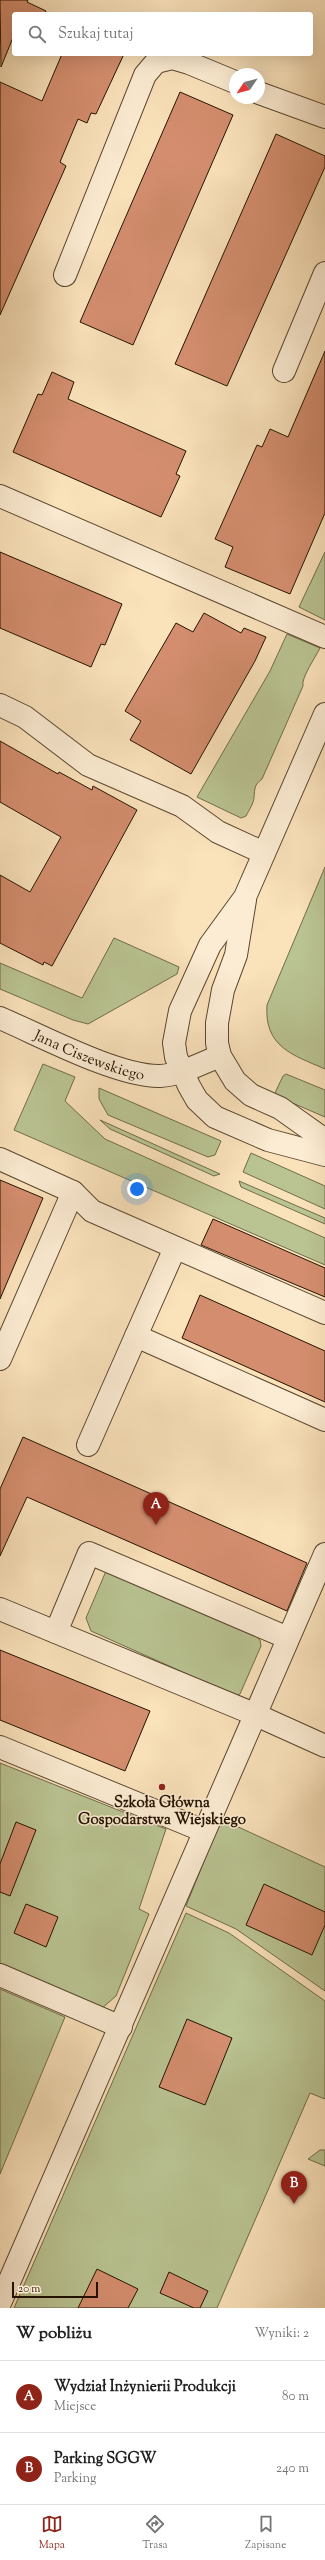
<!DOCTYPE html>
<html lang="pl">
<meta charset="utf-8">
<style>
:root{--surface:#fff;--page:#f6f6f6;--text:#222;--muted:#767676;--line:#e0e0e0;--accent:#8f2418}
body{margin:0;font-family:"Sorts Mill Goudy",serif;background:var(--page);color:var(--text)}
.compass{position:absolute;left:229px;top:68px;width:36px;height:36px;border-radius:50%;background:var(--surface);box-shadow:0 4px 16px #0002;rotate:235deg}
.scale{position:absolute;left:12px;bottom:10px;width:86px;box-sizing:border-box;padding-left:4px;border:2px solid #251300;border-top:0;font-size:11px;line-height:14px;white-space:nowrap;color:#251300;-webkit-text-stroke:3px #fcecd3;paint-order:stroke}
.you{position:absolute;left:137px;top:1189px;width:14px;height:14px;margin:-10px;border:3px solid #fff;border-radius:50%;background:#1a73e8;box-shadow:0 0 0 6px #1a73e833}
.badge{display:grid;place-items:center;width:26px;height:26px;border-radius:50%;background:var(--accent);color:#fff;font-size:13px;font-weight:700}
.pin{position:absolute;translate:-50% -33px;filter:drop-shadow(0 1px 2px #0008)}
.pin::after{content:'';position:absolute;top:21px;width:14px;height:12px;background:inherit;clip-path:polygon(0 0,100% 0,50% 100%)}
.list{margin:0;padding:0;list-style:none}
h2{display:flex;justify-content:space-between;align-items:center;height:52px;margin:0;padding:0 16px;font-size:17px}
h2 small{font-size:13px;font-weight:400;color:var(--muted)}
.list li{display:grid;grid-template-columns:26px 1fr auto;gap:12px;align-items:center;box-sizing:border-box;height:72px;padding:0 16px;border-top:1px solid var(--line)}
.list b{display:block;font-size:15px;white-space:nowrap}
.list p{margin:0;font-size:13px;white-space:nowrap;color:var(--muted)}
.list em{font-size:13px;font-style:normal;color:var(--muted)}
.icon{flex:none;width:22px;height:22px;fill:none;stroke:currentColor;stroke-width:2;stroke-linecap:round;stroke-linejoin:round}
.map{position:relative;flex:none;width:325px;height:2308px;overflow:hidden}
.search{position:absolute;background:var(--surface);box-shadow:0 4px 16px #0002;left:12px;right:12px;top:12px;height:44px;display:flex;align-items:center;gap:10px;box-sizing:border-box;padding:0 14px;border-radius:4px;color:var(--muted);font-size:15px}
.sheet{height:196px;background:var(--surface)}
nav{display:flex;justify-content:space-around;align-items:center;box-sizing:border-box;height:56px;border-top:1px solid var(--line);background:var(--surface);font-size:11px;color:var(--muted)}
nav a{display:grid;justify-items:center;gap:2px}
nav .on{color:var(--accent)}
.map>svg:first-child{display:block}
.green{fill:#bac493;stroke:#706c4a}
.building{fill:#d48e6f;stroke:#251300}
.lines{fill:none;stroke-linecap:round;stroke-linejoin:round}
.minor-casing{stroke:#5a472f;stroke-width:24}
.minor{stroke:#fcecd3;stroke-width:22}
.poi-dot{fill:#8f2418;stroke:#fcecd3;stroke-width:1.5}
.labels{text-anchor:middle;stroke-width:3;stroke-linejoin:round;paint-order:stroke}
.street-label{font-size:15px;fill:#251300;stroke:#fcecd3}
.poi-label{font-size:15px;font-weight:bold;fill:#251300;stroke:#fcecd3}
</style>
<div class="map">
<svg width="325" height="2308" viewBox="0 0 325 2308">
<rect width="100%" height="100%" fill="#fae2bb"/>
<filter id="stains"><feTurbulence type="fractalNoise" baseFrequency=".005" numOctaves="4"/><feColorMatrix values="0 0 0 0 .2 0 0 0 0 .09 0 0 0 0 .02 0 0 0 .5 -.17"/></filter>
<radialGradient id="worn" r=".72"><stop offset=".6" stop-color="#630" stop-opacity="0"/><stop offset="1" stop-color="#630" stop-opacity=".3"/></radialGradient>
<!-- green -->
<path class="green" d="M 325,552 L 325,620 L 299,607 Z
M 287,634 L 320,648 C 315,658 301,678 303,686 L 262,779 C 254,785 255,788 254,797 C 254,803 249,810 246,816 L 241,818 L 197,797 L 270,671 Z
M 325,867 L 325,1069 C 293,1055 264,1047 267,1005 Z
M 114,938 L 179,967 L 177,974 L 88,1024 L 73,1020 L 0,989 L 0,963 L 82,998 Z
M 43,1064 L 75,1077 L 65,1101 L 105,1139 L 325,1238 L 325,1265 L 14,1130 Z
M 286,1074 L 325,1090 L 325,1117 L 274,1095 L 283,1076 Z
M 99,1088 L 221,1141 L 215,1155 L 208,1157 L 108,1115 L 99,1099 Z
M 100,1120 L 220,1174 L 214,1176 L 110,1129 Z
M 251,1153 L 325,1186 L 325,1209 L 243,1172 Z
M 239,1181 L 325,1218 L 325,1224 L 241,1187 Z
M 106,1571 L 252,1633 L 260,1640 L 261,1646 L 240,1694 L 236,1696 L 91,1631 L 86,1618 Z
M 0,1763 L 166,1829 L 139,1909 L 149,1914 L 116,1996 L 101,2009 L 0,1966 Z
M 221,1819 L 325,1867 L 325,1991 L 236,1929 L 186,1906 Z
M 186,1913 L 229,1933 L 325,2001 L 325,2099 L 310,2093 L 217,2308 L 14,2308 Z
M 0,1989 L 65,2017 L 0,2174 Z
M 320,2150 L 325,2150 L 325,2166 L 308,2159 Z"/>
<!-- building -->
<path class="building" d="M 0,0 L 28,0 L 27,2 L 46,11 L 44,14 L 14,14 L 14,35 L 1,67 Z
M 62,54 L 124,54 L 96,114 L 91,113 L 87,123 L 78,119 L 60,162 L 66,166 L 0,315 L 0,82 L 42,101 Z
M 180,92 L 233,115 L 133,345 L 80,322 Z
M 276,134 L 325,156 L 325,167 L 227,386 L 175,364 Z
M 325,351 L 325,513 L 290,594 L 225,567 L 233,547 L 215,539 L 257,445 L 262,447 L 270,429 L 288,437 Z
M 52,372 L 74,382 L 68,399 L 186,451 L 176,474 L 180,476 L 161,517 L 13,452 L 38,394 L 42,395 Z
M 0,552 L 122,604 L 105,645 L 101,644 L 91,667 L 0,628 Z
M 204,613 L 241,633 L 244,628 L 266,637 L 255,661 L 191,774 L 130,740 L 141,721 L 125,711 L 176,623 L 193,632 Z
M 0,741 L 58,774 L 59,772 L 92,790 L 93,786 L 137,810 L 52,966 L 44,962 L 43,965 L 0,943 L 0,875 L 30,892 L 61,837 L 0,802 Z
M 0,1180 L 43,1198 L 0,1299 Z
M 213,1219 L 325,1268 L 325,1297 L 201,1245 Z
M 200,1295 L 325,1351 L 325,1402 L 182,1338 Z
M 23,1437 L 307,1563 L 287,1611 L 27,1497 L 0,1556 L 0,1489 Z
M 0,1650 L 150,1711 L 125,1771 L 0,1720 Z
M 16,1822 L 36,1830 L 10,1896 L 0,1892 L 0,1864 Z
M 264,1884 L 325,1912 L 325,1925 L 312,1955 L 246,1925 Z
M 26,1904 L 58,1917 L 46,1947 L 14,1933 Z
M 187,2019 L 232,2038 L 205,2105 L 159,2087 Z
M 97,2269 L 138,2289 L 128,2308 L 78,2308 Z
M 169,2272 L 208,2291 L 200,2308 L 194,2308 L 160,2293 Z"/>
<g class="lines">
<!-- minor casing -->
<g class="minor-casing">
<g id="minor">
<path d="M 259,93 L 325,117"/>
<path d="M 65,275 L 145,75 L 156,62 L 172,58 L 189,63 L 235,82"/>
<path d="M 284,371 L 325,273"/>
<path d="M 0,496 L 325,637"/>
<path d="M 0,705 L 25,717 L 88,765 L 182,806 L 218,832 L 264,853"/>
<path d="M 325,714 L 245,897 L 210,945 L 180,1011 L 174,1043 L 176,1057 L 189,1086 L 197,1100 L 215,1117 L 268,1140 L 325,1155"/>
<path d="M 245,900 L 236,955 L 223,990 L 217,1023 L 217,1043 L 220,1056 L 235,1081 L 251,1095 L 280,1108 L 325,1140"/>
<path id="s1" d="M 0,1018 C 40,1035 118,1077 160,1076 C 180,1075 202,1063 220,1056"/>
<path d="M 0,1159 L 73,1192 L 92,1211 L 325,1313"/>
<path d="M 175,1248 L 136,1336 L 325,1420"/>
<path d="M 0,1359 L 73,1192"/>
<path d="M 88,1445 L 136,1336"/>
<path d="M 0,1609 L 254,1714 L 325,1746"/>
<path d="M 56,1632 L 89,1553 L 288,1638"/>
<path d="M 0,1747 L 204,1831"/>
<path d="M 0,1975 L 121,2027"/>
<path d="M 0,2303 L 325,1554"/>
</g>
</g>
<!-- minor -->
<use href="#minor" class="minor"/>
</g>
<!-- markers -->
<circle class="poi-dot" cx="162" cy="1787" r="4"/>
<g class="labels">
<!-- street labels -->
<g class="street-label">
<text dy="5" stroke="none"><textPath href="#s1" startOffset="97">Jana Ciszewskiego</textPath></text>
</g>
<!-- poi labels -->
<g class="poi-label">
<text x="162" y="1807">Szkoła Główna<tspan x="162" dy="17">Gospodarstwa Wiejskiego</tspan></text>
</g>
</g>
<rect width="100%" height="100%" filter="url(#stains)"/>
<rect width="100%" height="100%" fill="url(#worn)"/>
</svg>
<svg class="compass" viewBox="-18 -18 36 36"><path d="M0-13l5 13h-10z" fill="#e53935"/><path d="M0 13l5-13h-10z" fill="#767676"/></svg>
<div class="scale">20 m</div>
<div class="you"></div>
<div class="pin badge" style="left:156px;top:1525px">A</div>
<div class="pin badge" style="left:294px;top:2204px">B</div>
<div class="search"><svg class="icon" aria-label="search" viewBox="0 0 24 24"><circle cx="10" cy="10" r="6"/><path d="M15 15l6 6"/></svg>Szukaj tutaj</div>
</div>
<section class="sheet">
<h2>W pobliżu<small>Wyniki: 2</small></h2>
<ul class="list">
<li><span class="badge">A</span><div><b>Wydział Inżynierii Produkcji</b><p>Miejsce</p></div><em>80 m</em></li>
<li><span class="badge">B</span><div><b>Parking SGGW</b><p>Parking</p></div><em>240 m</em></li>
</ul>
</section>
<nav>
<a class="on"><svg class="icon" aria-label="map" viewBox="0 0 24 24"><path d="M3 6l6-2 6 2 6-2v14l-6 2-6-2-6 2zM9 4v14M15 6v14"/></svg>Mapa</a>
<a><svg class="icon" aria-label="directions" viewBox="0 0 24 24"><path d="M12 3l9 9-9 9-9-9zM9 14v-3h6M13 9l2 2-2 2"/></svg>Trasa</a>
<a><svg class="icon" aria-label="saved" viewBox="0 0 24 24"><path d="M7 4h10v16l-5-4-5 4z"/></svg>Zapisane</a>
</nav>
